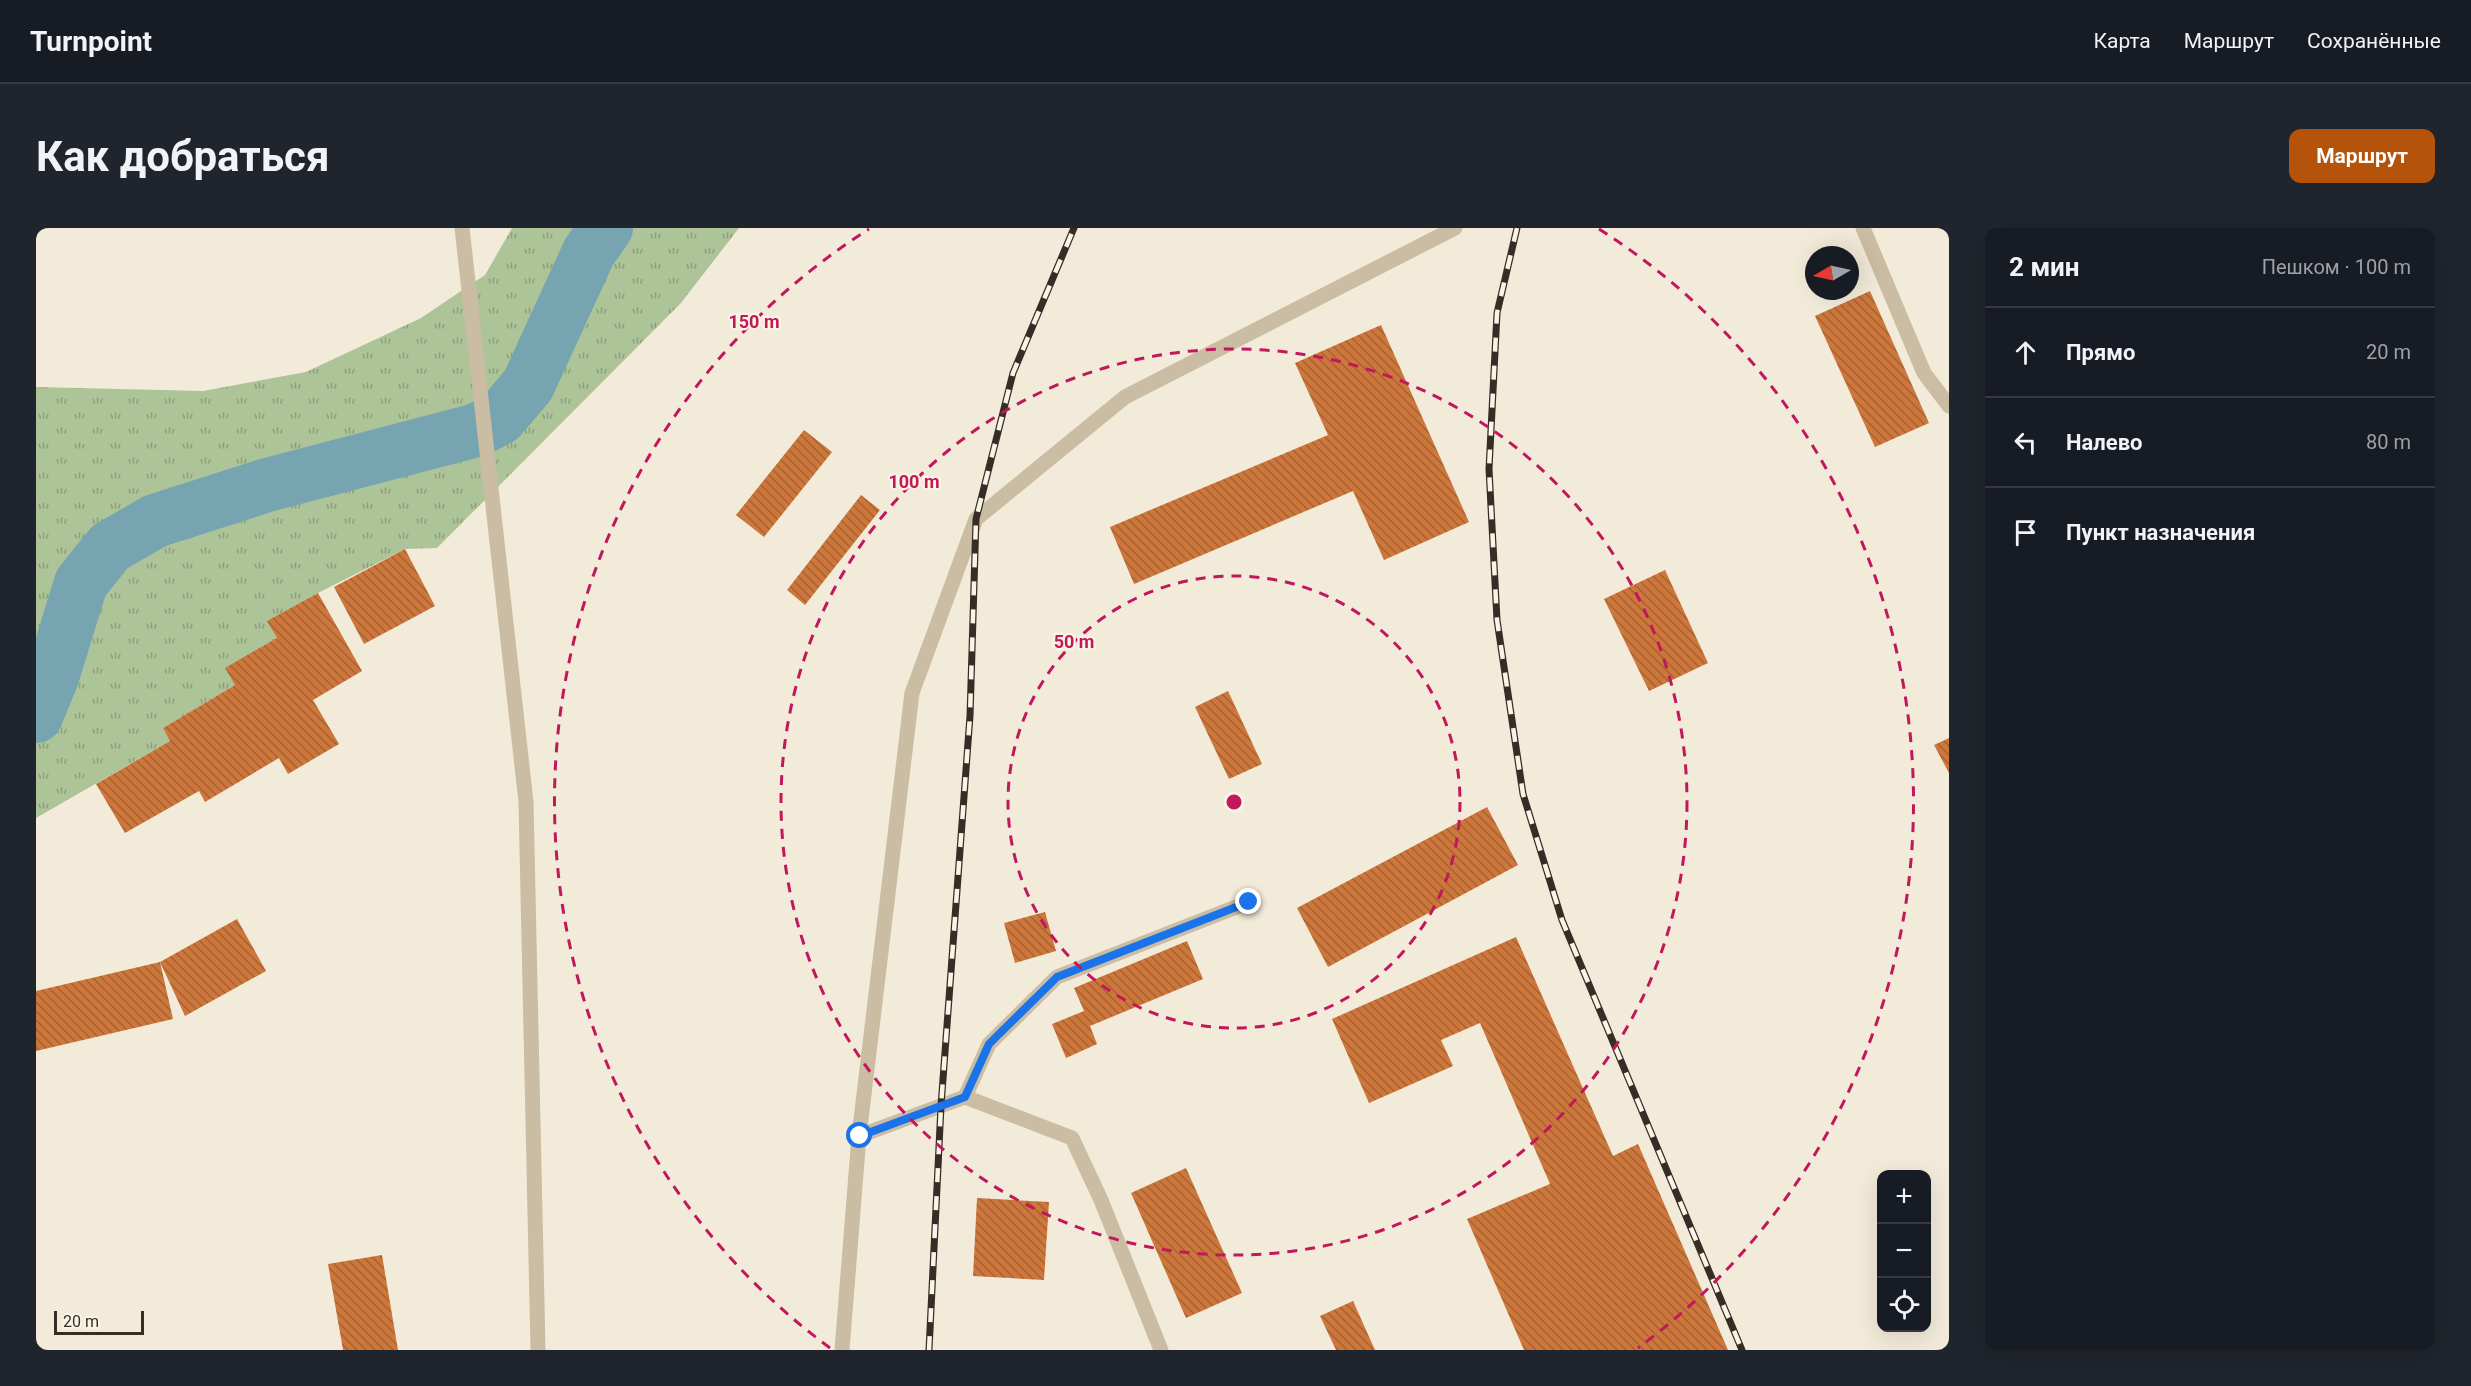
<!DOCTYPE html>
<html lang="ru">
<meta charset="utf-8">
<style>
:root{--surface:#171b24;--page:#20242c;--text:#f1f3f6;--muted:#9ea1a6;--line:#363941;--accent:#b45309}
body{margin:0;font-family:Roboto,sans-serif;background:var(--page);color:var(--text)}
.controls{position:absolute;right:18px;bottom:18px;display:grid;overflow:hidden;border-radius:12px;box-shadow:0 6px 24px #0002}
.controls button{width:54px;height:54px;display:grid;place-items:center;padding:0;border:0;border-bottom:2px solid var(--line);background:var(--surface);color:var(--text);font:30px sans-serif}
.compass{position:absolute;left:1769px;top:18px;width:54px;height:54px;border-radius:50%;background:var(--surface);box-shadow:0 6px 24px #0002;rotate:261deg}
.scale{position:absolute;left:18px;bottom:15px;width:90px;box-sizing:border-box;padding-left:6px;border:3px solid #362e26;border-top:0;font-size:16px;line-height:21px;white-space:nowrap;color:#362e26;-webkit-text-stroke:4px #faf4e5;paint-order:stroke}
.stop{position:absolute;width:18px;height:18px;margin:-14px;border:4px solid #1a73e8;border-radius:50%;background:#fff}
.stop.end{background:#1a73e8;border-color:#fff;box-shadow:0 2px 6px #0008}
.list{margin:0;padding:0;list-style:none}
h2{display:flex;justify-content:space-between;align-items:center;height:78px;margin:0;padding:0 24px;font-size:26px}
h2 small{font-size:20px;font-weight:400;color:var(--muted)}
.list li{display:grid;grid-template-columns:39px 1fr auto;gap:18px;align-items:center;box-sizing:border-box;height:90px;padding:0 24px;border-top:2px solid var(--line)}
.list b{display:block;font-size:22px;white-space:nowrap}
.list em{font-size:20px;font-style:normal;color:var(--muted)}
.icon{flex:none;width:33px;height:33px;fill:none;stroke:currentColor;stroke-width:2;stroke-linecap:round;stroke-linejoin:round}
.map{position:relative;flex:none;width:1913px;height:1122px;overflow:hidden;border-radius:12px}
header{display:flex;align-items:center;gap:36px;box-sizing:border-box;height:84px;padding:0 30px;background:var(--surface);border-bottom:2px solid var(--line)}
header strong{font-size:28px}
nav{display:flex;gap:33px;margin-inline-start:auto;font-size:21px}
.intro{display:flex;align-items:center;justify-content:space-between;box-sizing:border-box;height:144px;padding:0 36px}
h1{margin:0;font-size:42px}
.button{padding:15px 27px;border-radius:12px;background:var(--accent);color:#fff;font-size:21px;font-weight:700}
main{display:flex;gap:36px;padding:0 36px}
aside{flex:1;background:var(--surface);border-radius:12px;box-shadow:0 6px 24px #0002}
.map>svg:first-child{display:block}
.grass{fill:url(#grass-tufts)}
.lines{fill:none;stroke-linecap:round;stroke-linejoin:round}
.river{stroke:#76a5b1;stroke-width:54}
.building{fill:url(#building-back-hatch)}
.minor{stroke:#cbbca4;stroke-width:15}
.rail-casing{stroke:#362e26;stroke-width:7}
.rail{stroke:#faf4e5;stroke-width:4.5;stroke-dasharray:14;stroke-linecap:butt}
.route{stroke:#1a73e8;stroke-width:8}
.ring{fill:none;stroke:#c2185b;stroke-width:3;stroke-dasharray:10 8}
.centre{fill:#c2185b;stroke:#faf4e5;stroke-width:3}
.ring-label{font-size:18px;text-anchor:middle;font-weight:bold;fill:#c2185b;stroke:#faf4e5;stroke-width:4.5;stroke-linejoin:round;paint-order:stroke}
</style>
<header>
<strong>Turnpoint</strong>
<nav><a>Карта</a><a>Маршрут</a><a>Сохранённые</a></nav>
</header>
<div class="intro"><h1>Как добраться</h1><a class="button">Маршрут</a></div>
<main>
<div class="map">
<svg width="1913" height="1122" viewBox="0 0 1913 1122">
<defs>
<pattern id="grass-tufts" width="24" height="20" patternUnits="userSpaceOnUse" patternTransform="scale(1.5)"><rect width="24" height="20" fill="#adc398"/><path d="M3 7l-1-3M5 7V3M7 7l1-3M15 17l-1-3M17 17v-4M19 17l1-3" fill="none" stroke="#8e9f7c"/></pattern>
<pattern id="building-back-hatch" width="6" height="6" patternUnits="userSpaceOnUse" patternTransform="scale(1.5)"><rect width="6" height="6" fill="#cd773c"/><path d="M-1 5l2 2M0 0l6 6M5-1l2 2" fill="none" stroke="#a76232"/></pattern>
</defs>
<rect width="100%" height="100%" fill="#f3ebd9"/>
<!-- grass -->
<path class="grass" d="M 476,0 L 703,0 L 645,75 L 401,320 L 369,321 L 282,365 L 232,393 L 241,410 L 199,457 L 127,500 L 134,513 L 0,590 L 0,159 L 167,163 L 270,144 L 385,90 L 449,47 Z"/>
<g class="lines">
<!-- river -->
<path class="river" d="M 0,488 L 16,449 L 45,355 L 74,319 L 119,293 L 231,257 L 441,202 L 464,190 L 492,157 L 553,24 L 570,0"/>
</g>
<!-- building -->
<path class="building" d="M 1834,63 L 1893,195 L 1839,219 L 1779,88 Z
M 1345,97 L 1433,294 L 1348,332 L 1317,263 L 1098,356 L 1074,299 L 1292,207 L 1259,135 Z
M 768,202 L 796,224 L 728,309 L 700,287 Z
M 825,267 L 844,282 L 769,377 L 751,362 Z
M 369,321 L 399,378 L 328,416 L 298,359 Z
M 1629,342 L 1672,435 L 1613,463 L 1568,371 Z
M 282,365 L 326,443 L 277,472 L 303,516 L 252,546 L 243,530 L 169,574 L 163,563 L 89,605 L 60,556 L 134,513 L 127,500 L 199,457 L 189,440 L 241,410 L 231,393 Z
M 1192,463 L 1226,536 L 1193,551 L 1159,479 Z
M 1913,510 L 1913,545 L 1898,517 Z
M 1451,579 L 1482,637 L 1292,739 L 1261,680 Z
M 1009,684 L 1020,723 L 979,735 L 968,695 Z
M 201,691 L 230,743 L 149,788 L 124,734 Z
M 1480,709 L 1577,928 L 1602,916 L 1692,1122 L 1488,1122 L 1431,991 L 1514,956 L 1444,795 L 1405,812 L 1417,838 L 1333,875 L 1296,791 Z
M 1151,713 L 1167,751 L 1054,798 L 1061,816 L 1030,830 L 1016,796 L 1048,783 L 1038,760 Z
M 124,734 L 137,791 L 0,823 L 0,763 Z
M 1150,940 L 1206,1065 L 1150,1090 L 1095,965 Z
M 941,970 L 1013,974 L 1008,1052 L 937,1048 Z
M 346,1027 L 362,1122 L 307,1122 L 292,1036 Z
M 1317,1073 L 1339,1122 L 1300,1122 L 1284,1088 Z"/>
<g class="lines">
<!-- minor -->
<path class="minor" d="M 426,0 L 490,574 L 502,1122
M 1827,0 L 1888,145 L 1913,178
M 929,869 L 1036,910 L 1065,972 L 1125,1122
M 823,908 L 929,869 L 953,816 L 1021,749 L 1213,674
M 806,1122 L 823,908 L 876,465 L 940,291 L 1089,169 L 1419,0"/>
<!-- rail casing -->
<g class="rail-casing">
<path id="rail" d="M 1481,0 L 1461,85 L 1453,241 L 1461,392 L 1487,566 L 1526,692 L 1706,1122
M 893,1122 L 905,878 L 934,488 L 940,291 L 977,145 L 1038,0"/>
</g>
<!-- rail -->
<use href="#rail" class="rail"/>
</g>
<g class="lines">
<!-- route -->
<path class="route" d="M 824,908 L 929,869 L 953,816 L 1021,749 L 1213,674"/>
</g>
<!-- distance rings -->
<g class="ring">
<circle cx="1198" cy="574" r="226"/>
<circle cx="1198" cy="574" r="453"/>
<path d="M794 1120A679 679 0 0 1 833 1M1563 1A679 679 0 0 1 1602 1120"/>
</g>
<circle cx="1198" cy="574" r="9" class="centre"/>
<g class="ring-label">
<text x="718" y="100">150 m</text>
<text x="878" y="260">100 m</text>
<text x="1038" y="420">50 m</text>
</g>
</svg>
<div class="controls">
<button>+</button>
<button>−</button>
<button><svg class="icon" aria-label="locate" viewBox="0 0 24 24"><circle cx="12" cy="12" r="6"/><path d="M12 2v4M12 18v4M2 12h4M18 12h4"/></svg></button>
</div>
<svg class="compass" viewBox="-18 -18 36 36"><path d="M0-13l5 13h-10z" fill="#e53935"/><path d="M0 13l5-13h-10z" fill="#9ea1a6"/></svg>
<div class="scale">20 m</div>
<div class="stop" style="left:824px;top:908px"></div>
<div class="stop end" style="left:1213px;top:674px"></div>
</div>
<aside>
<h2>2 мин<small>Пешком · 100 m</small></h2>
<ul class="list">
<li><svg class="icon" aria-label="ahead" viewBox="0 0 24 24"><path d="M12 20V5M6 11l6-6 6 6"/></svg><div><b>Прямо</b></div><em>20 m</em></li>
<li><svg class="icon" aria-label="left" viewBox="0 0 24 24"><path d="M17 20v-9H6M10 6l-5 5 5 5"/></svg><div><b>Налево</b></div><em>80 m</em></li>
<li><svg class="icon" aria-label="arrive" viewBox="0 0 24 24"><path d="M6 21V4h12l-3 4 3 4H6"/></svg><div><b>Пункт назначения</b></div></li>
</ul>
</aside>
</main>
